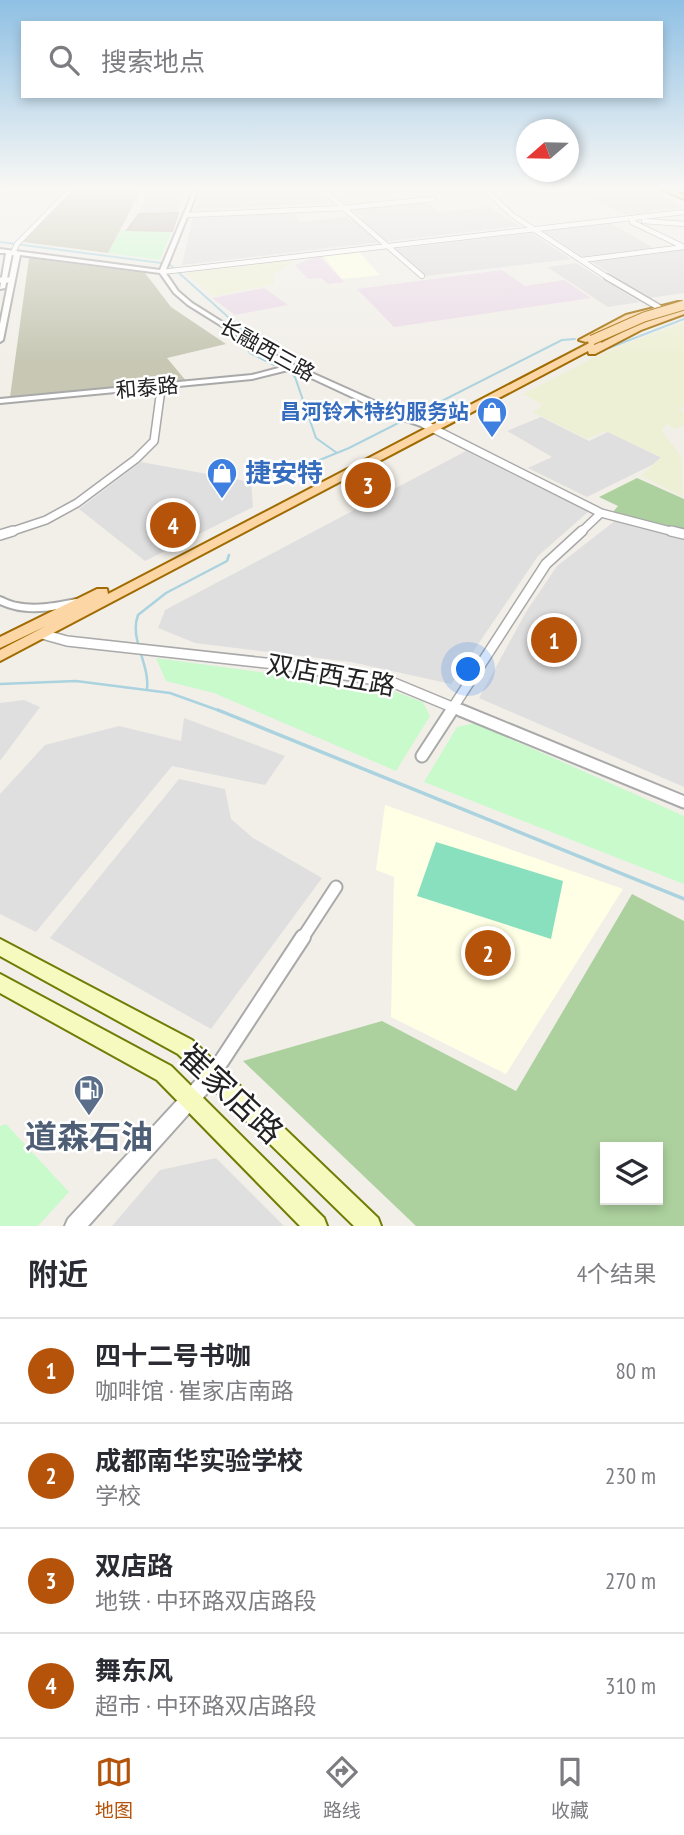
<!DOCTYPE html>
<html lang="zh">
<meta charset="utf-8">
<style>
:root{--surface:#fff;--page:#f2f2f3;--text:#2b2b33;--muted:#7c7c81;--line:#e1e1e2;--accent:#b45309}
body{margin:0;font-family:"PT Sans Narrow","Noto Sans SC",sans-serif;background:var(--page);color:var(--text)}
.controls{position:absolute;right:21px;bottom:21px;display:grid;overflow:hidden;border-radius:0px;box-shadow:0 4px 10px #0003}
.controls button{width:63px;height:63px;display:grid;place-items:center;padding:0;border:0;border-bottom:2px solid var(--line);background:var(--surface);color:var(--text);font:35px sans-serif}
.compass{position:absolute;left:516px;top:119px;width:63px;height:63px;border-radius:50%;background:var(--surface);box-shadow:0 4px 10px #0003;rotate:250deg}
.you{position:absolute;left:469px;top:670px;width:24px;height:24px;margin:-18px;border:5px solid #fff;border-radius:50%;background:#1a73e8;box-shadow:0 0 0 10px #1a73e833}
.badge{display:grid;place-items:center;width:46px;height:46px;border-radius:50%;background:var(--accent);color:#fff;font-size:23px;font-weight:700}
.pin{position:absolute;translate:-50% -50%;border:4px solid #fff;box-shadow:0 2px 7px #0006}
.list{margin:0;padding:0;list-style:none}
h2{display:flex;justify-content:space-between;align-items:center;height:91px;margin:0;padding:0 28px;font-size:30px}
h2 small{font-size:23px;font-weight:400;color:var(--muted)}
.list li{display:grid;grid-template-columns:46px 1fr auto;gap:21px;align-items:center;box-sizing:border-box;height:105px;padding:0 28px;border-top:2px solid var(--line)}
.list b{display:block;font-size:26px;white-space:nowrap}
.list p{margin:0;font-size:23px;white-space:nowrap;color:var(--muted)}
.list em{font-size:23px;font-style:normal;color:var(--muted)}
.icon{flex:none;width:38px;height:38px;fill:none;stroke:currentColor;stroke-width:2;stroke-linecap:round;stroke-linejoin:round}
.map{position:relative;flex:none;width:684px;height:1226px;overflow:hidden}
.search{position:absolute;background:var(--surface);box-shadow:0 4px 10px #0003;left:21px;right:21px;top:21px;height:77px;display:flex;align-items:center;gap:18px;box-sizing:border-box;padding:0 24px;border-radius:0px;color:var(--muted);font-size:26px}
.sheet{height:511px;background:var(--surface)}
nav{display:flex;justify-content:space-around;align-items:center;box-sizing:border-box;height:98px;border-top:2px solid var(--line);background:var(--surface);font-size:19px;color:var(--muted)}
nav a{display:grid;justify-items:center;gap:4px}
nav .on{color:var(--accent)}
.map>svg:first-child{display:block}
.residential{fill:#e0dfdf}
.industrial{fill:#ebdbe8}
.education{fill:#ffffe5}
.construction{fill:#c7c7b4}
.farmland{fill:#eef0d5}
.forest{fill:#add19e;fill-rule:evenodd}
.park{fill:#c8facc}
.pitch{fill:#88e0be}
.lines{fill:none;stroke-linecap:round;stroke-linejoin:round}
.stream-far2{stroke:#aad3df;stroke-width:2}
.stream-far1{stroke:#aad3df;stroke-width:2.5}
.stream{stroke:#aad3df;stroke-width:3.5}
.building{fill:#c7bfb8;stroke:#c4b6ab;stroke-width:2}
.minor-far5-casing{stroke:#a9a9a9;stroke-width:6}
.minor-far4-casing{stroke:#a9a9a9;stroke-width:8}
.minor-far3-casing{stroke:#a9a9a9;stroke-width:10}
.minor-far2-casing{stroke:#a9a9a9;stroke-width:12}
.minor-far1-casing{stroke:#a9a9a9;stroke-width:15}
.minor-casing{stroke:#a9a9a9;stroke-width:18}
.tertiary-casing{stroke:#a9a9a9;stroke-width:4}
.secondary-casing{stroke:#707d05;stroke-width:4}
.primary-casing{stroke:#a06b00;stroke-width:4}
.minor-far5{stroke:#fff;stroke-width:4.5}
.minor-far4{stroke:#fff;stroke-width:5}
.minor-far3{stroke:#fff;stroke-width:7}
.minor-far2{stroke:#fff;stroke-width:9}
.minor-far1{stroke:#fff;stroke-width:11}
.minor{stroke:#fff;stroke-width:14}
.tertiary{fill:#fff;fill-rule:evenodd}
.secondary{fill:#f7fabf;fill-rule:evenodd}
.primary{fill:#fcd6a4;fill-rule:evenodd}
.primary-bridge-casing{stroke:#a06b00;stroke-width:11;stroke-linecap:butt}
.primary-bridge{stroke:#fcd6a4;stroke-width:9}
.labels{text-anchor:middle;stroke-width:5;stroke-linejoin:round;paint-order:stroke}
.far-street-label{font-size:21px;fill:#222;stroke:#fff}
.far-shop-label{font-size:21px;font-weight:bold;fill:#366cbe;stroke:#fff;text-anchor:end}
.shop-label{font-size:26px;font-weight:bold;fill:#366cbe;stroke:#fff;text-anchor:start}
.street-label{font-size:26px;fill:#222;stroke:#fff}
.near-street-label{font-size:32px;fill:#222;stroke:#fff}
.near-service-label{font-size:32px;font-weight:bold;fill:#4e5e75;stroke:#fff}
</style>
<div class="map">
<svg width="684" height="1226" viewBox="0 0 684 1226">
<rect width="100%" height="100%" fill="#f2efe9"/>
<!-- residential -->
<path class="residential" d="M 149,190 L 184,190 L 178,213 L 139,214 Z
M 201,190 L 315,190 L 329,203 L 195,210 Z
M 599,190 L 651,190 L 684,207 L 626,215 L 578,193 Z
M 426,202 L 439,212 L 489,207 L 520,226 L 182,265 L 193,216 L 293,212 L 300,222 L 346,217 L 351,221 L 364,219 L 352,209 Z
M 610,223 L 654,248 L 583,257 L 542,231 Z
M 531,233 L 571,259 L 426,276 L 394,249 Z
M 684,250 L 684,293 L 649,298 L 592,262 Z
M 576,263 L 640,302 L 608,307 L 547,267 Z
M 541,417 L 589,441 L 608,432 L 664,459 L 587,497 L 528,468 L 552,457 L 507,431 Z
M 466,451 L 588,512 L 538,556 L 451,684 L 351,662 L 195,643 L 158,628 L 165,610 Z
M 141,462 L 251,482 L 253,507 L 145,561 L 79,509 Z
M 616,520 L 684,539 L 684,787 L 479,698 L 526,612 L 557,566 Z
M 24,700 L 40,707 L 0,761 L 0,703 Z
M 184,718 L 285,756 L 265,785 L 172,766 L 36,932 L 0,914 L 0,794 L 45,745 L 119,726 L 181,741 Z
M 179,779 L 225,789 L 231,819 L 253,838 L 322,878 L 211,1029 L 50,938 Z
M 216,1158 L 284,1226 L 112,1226 L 160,1170 Z"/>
<!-- industrial -->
<path class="industrial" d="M 319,256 L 344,282 L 328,284 L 321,278 L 308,279 L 295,265 Z
M 502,270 L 525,286 L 564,280 L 591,298 L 394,327 L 357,289 Z
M 264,288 L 288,305 L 235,315 L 212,298 Z"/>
<!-- education -->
<path class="education" d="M 359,252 L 380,275 L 342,279 L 323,256 Z
M 385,805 L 623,889 L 506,1074 L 391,1017 L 394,877 L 376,870 Z"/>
<!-- construction -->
<path class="construction" d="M 74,190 L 141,190 L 108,253 L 23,242 Z
M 29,258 L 145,273 L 171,307 L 226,344 L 167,358 L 187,382 L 10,397 Z"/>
<!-- farmland -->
<path class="farmland" d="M 329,190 L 481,190 L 482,193 L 467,194 L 452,207 L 438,197 L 345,204 Z
M 297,260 L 274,274 L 274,284 L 213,296 L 186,273 Z
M 684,322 L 684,405 L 680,409 L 684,413 L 684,425 L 675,429 L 666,424 L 662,431 L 682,457 L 683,497 L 641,476 L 661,457 L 606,431 L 586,439 L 533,412 L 543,405 L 523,394 L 605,352 Z"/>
<!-- forest -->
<path class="forest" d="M 637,478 L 684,499 L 684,530 L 613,512 L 618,506 L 599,497 Z
M 632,894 L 684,921 L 684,1226 L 416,1226 L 243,1061 L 382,1021 L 516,1091 ZM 658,1147 L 658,1200 L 605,1200 L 605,1147 Z"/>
<!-- park -->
<path class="park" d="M 121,230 L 172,231 L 160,260 L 108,253 Z
M 156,658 L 391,690 L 423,702 L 430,716 L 396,771 L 214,693 L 166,681 Z
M 475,723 L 684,816 L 684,884 L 424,782 L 457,727 Z
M 6,1124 L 69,1192 L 38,1226 L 0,1226 L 0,1126 Z"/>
<!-- pitch -->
<path class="pitch" d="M 436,842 L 563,881 L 551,939 L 417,896 Z"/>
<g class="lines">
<!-- stream-far2 -->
<path class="stream-far2" d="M 0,242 L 169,264 L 256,342
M 252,346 L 248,350 L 250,353 L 274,365
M 609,348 L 684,319
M 291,373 L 295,377 L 316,438 L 337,453
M 282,481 L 305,466 L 349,448 L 562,340 L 575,339"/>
<!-- stream-far1 -->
<path class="stream-far1" d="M 0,684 L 76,681 L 170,693 L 223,712
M 147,689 C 150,664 129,639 138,615 L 166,593 L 227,561 L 229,555"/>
<!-- stream -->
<path class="stream" d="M 218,710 L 684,899"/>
</g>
<!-- building -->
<path class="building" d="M 178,213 L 172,231 L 127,230 L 139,214 Z"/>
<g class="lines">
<!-- minor-far5 casing -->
<g class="minor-far5-casing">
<path id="minor-far5" d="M 323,190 L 422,276
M 486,190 L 512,215 L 610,279
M 0,192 L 6,190
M 186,215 L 343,208 L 434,199
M 633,220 L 632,222 L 684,247
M 644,221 L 684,224
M 13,253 L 17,244 L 70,190
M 582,260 L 684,247
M 162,272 L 684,212"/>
</g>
<!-- minor-far4 casing -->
<g class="minor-far4-casing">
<path id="minor-far4" d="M 607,277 L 665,311
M 0,280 L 11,280
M 160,391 L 161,387"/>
</g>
<!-- minor-far3 casing -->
<g class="minor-far3-casing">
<path id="minor-far3" d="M 424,424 L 601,513 L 678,533
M 7,533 L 46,520 L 77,503 L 136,459 L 154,441 L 161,389
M 580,533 L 601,513"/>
</g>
<!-- minor-far2 casing -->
<g class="minor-far2-casing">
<path id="minor-far2" d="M 671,531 L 684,534
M 0,535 L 13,531
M 42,634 L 67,641 L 284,665 L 394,683 L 464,712
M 450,712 L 546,564 L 582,531"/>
</g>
<!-- minor-far1 casing -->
<g class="minor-far1-casing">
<path id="minor-far1" d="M 460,710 L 684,802
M 422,756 L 452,710
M 302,939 L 336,887"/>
</g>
<!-- minor casing -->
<g class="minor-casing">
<path id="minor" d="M 213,1074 L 303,937"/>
</g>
<!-- tertiary casing -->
<g class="tertiary-casing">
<path id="tertiary" d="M 194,190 L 198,190 L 165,272 L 178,291 L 192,303 L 283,360 L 401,413 L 427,422 L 427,426 L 421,426 L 395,417 L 292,369 L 252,379 L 0,403 L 0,399 L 252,375 L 286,366 L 188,305 L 174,293 L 160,273 L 20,255 L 3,340 L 0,342 L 0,324 L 14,254 L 12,254 L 5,288 L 0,289 L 6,253 L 0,253 L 0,249 L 160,270 Z
M 0,597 C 6,599 11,602 17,603 C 36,607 57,603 76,599 L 81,602 L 80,604 C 54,611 25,616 0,604 Z
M 213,1066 L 219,1068 L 221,1074 L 219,1080 L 88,1226 L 65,1226 L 68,1219 L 207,1068 Z"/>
</g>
<!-- secondary casing -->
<g class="secondary-casing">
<path id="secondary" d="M 0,939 L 192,1040 L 378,1218 L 381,1226 L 354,1226 L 178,1054 L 0,956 Z
M 0,974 L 171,1066 L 324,1218 L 327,1226 L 300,1226 L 157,1080 L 0,993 Z"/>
</g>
<!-- primary casing -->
<g class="primary-casing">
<path id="primary" d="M 663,190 L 672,190 L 684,195 L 684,199 Z
M 678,302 L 681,302 L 681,306 L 632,319 L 586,342 L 579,340 L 626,315 Z
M 684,308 L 684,314 L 641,330 L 595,354 L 589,354 L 588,351 L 0,661 L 0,650 L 46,626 L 0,648 L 0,637 L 97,589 L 107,589 L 108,594 L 595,340 L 601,340 L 601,343 L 635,326 Z"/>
</g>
<!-- minor-far5 -->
<use href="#minor-far5" class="minor-far5"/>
<!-- minor-far4 -->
<use href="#minor-far4" class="minor-far4"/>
<!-- minor-far3 -->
<use href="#minor-far3" class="minor-far3"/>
<!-- minor-far2 -->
<use href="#minor-far2" class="minor-far2"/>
<!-- minor-far1 -->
<use href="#minor-far1" class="minor-far1"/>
<!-- minor -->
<use href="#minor" class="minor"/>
<!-- tertiary -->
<use href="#tertiary" class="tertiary"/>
<!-- secondary -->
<use href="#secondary" class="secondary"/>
<!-- primary -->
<use href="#primary" class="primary"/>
<!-- primary-bridge casing -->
<g class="primary-bridge-casing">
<path id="primary-bridge" d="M 592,340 L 644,317 L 684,305"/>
</g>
<!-- primary-bridge -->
<use href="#primary-bridge" class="primary-bridge"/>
</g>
<!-- sky -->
<linearGradient id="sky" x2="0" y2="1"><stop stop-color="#8fc0e4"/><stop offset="0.52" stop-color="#f9f8f5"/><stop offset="1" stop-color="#f9f8f5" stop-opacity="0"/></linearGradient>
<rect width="684" height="362" fill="url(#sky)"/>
<!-- icons -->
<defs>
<g id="shop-pin" transform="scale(1.575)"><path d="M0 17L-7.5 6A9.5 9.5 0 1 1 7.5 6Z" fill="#3f7fe0" stroke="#fff"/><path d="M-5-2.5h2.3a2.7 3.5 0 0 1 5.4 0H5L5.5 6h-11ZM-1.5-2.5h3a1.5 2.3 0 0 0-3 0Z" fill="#fff"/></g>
<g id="fuel-pin" transform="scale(1.575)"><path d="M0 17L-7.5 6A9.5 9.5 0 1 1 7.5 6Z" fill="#5c6f8a" stroke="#fff"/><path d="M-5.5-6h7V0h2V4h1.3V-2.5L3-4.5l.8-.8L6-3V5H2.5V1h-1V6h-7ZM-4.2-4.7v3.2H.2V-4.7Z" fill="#fff"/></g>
</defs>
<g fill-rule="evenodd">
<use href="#shop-pin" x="492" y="412"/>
<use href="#shop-pin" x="222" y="473"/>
<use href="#fuel-pin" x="89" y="1090"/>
</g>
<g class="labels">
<!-- far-street labels -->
<g class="far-street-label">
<text transform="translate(267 350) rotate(29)" y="7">长融西三路</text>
<text transform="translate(147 388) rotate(-5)" y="7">和泰路</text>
</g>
<!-- far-shop labels -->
<g class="far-shop-label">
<text x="469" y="419">昌河铃木特约服务站</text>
</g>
<!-- shop labels -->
<g class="shop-label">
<text x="245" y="482">捷安特</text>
</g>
<!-- street labels -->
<g class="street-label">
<text transform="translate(331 675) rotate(10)" y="9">双店西五路</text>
</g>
<!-- near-street labels -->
<g class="near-street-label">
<text transform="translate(231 1094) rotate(43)" y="11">崔家店路</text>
</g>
<!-- near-service labels -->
<g class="near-service-label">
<text x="89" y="1148">道森石油</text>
</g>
</g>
</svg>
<div class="controls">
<button><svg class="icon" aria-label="layers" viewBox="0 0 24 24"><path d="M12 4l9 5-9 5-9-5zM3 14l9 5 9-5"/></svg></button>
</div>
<svg class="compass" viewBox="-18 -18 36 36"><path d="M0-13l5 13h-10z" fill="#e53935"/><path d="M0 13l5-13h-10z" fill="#7c7c81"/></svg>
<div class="you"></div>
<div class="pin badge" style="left:554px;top:640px">1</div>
<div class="pin badge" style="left:488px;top:953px">2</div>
<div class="pin badge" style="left:368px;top:485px">3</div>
<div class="pin badge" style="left:173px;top:525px">4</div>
<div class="search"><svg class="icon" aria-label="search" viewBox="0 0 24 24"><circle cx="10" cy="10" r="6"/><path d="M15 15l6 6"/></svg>搜索地点</div>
</div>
<section class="sheet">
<h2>附近<small>4个结果</small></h2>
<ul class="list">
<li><span class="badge">1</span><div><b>四十二号书咖</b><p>咖啡馆 · 崔家店南路</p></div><em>80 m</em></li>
<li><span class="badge">2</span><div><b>成都南华实验学校</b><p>学校</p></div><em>230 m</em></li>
<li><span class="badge">3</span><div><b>双店路</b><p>地铁 · 中环路双店路段</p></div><em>270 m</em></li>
<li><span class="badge">4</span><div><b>舞东风</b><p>超市 · 中环路双店路段</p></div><em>310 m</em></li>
</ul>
</section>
<nav>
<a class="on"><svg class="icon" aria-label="map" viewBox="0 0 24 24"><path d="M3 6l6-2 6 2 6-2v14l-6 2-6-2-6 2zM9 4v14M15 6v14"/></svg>地图</a>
<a><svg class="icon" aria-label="directions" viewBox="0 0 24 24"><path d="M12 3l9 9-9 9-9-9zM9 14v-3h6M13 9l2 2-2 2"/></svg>路线</a>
<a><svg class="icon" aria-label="saved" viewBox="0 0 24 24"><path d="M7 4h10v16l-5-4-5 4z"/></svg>收藏</a>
</nav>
